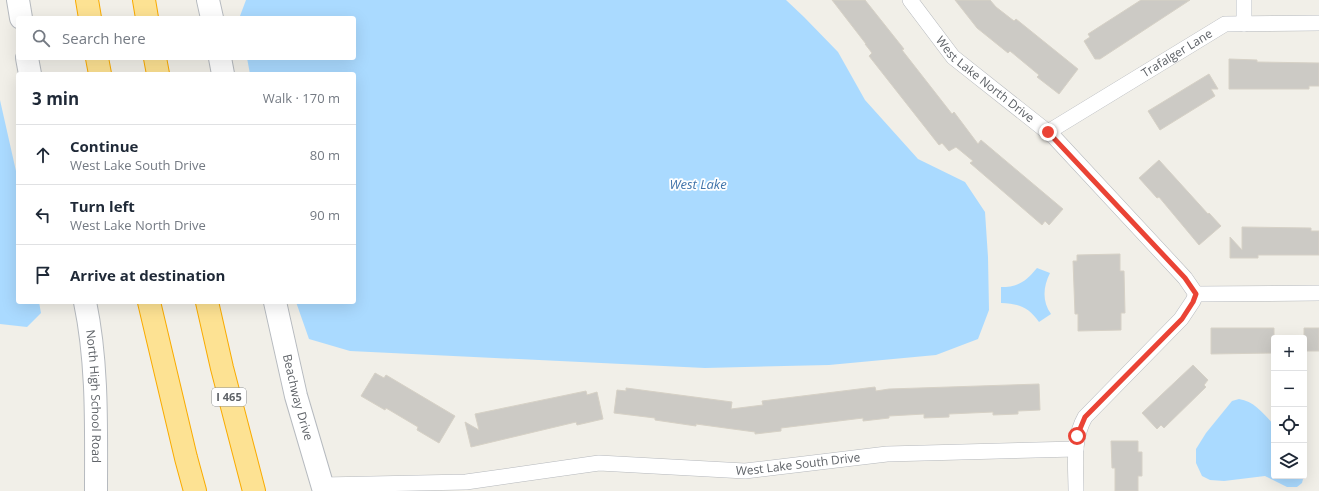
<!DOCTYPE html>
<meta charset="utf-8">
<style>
:root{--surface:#fff;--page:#f2f2f3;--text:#1f2937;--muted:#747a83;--line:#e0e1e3}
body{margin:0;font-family:"Open Sans",sans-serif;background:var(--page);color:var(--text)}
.controls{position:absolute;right:12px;bottom:12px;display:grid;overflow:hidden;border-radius:4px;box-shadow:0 4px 16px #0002}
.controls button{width:36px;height:36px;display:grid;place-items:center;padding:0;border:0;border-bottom:1px solid var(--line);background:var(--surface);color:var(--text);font:20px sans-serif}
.stop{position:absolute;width:12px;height:12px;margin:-9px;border:3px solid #ea4335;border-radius:50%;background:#fff}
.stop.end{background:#ea4335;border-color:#fff;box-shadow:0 1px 4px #0008}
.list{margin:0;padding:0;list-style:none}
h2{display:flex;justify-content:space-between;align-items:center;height:52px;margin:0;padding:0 16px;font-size:17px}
h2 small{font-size:13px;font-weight:400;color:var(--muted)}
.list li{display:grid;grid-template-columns:26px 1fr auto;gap:12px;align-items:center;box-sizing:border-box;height:60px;padding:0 16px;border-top:1px solid var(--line)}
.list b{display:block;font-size:15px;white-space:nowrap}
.list p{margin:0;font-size:13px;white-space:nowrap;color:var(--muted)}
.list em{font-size:13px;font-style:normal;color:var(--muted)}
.icon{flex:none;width:22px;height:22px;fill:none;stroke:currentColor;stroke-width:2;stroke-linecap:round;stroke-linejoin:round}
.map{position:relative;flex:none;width:1319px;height:491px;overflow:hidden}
.search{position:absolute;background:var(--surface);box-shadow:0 4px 16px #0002;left:16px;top:16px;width:340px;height:44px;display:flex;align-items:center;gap:10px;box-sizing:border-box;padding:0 14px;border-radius:4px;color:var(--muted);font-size:15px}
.panel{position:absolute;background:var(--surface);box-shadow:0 4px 16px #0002;left:16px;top:72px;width:340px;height:232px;border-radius:4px}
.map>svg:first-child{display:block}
.water{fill:#aadaff}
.building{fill:#cccac5;stroke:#d6d1c6}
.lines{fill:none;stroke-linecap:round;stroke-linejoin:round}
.street-casing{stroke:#b5b8bc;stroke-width:16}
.secondary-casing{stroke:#b6babf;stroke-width:24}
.highway-casing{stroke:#f9ab00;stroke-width:24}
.street{stroke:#fff;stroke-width:15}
.secondary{stroke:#fff;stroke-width:22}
.highway{stroke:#fde293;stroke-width:22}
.route{stroke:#ea4335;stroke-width:5}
.labels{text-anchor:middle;stroke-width:3.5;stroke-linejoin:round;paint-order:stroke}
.shield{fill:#fff;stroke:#8f9295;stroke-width:1}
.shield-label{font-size:11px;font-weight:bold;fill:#5f6368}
.street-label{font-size:12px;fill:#5f6368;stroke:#fff}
.water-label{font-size:13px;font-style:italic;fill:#4174aa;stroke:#fff}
</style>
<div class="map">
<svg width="1319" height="491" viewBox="0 0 1319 491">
<rect width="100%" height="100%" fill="#f1efe8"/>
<!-- water -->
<path class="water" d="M 246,0 L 786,0 L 804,17 L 838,52 L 865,100 L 918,159 L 965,182 L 985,212 L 988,257 L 989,310 L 978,339 L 936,355 L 829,365 L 705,368 L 350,351 L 309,339 L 296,302 L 354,302 L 354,74 L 250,74 L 247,58 L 354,58 L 354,18 L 241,18 L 240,16 Z
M 0,100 L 18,180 L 18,302 L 39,302 L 41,313 L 27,327 L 0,324 Z
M 1037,268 L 1050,273 C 1043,287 1042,301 1051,314 L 1039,322 C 1028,307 1020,304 1001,303 L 1001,287 C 1019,287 1026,281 1037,268 Z
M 1239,399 C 1254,401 1264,414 1274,425 L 1274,476 L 1300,476 L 1303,479 L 1302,483 L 1297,487 L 1287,487 L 1265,476 L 1224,481 L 1210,480 L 1202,476 L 1196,463 L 1196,449 L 1206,433 L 1232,401 Z"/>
<!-- building -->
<path class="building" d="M 832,0 L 865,0 L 904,49 L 902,50 L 952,114 L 954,112 L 978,144 L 981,140 L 1063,209 L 1049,225 L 1045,221 L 1042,225 L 970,163 L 973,161 L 956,147 L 949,151 L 942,143 L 939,145 L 869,56 L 872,53 L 865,44 L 866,44 Z
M 955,0 L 990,0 L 996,7 L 1014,21 L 1016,19 L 1078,69 L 1059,94 L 1037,77 L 1039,75 L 1010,51 L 1008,53 L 977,28 Z
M 1141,0 L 1190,0 L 1100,59 L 1095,59 L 1084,41 L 1090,37 L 1088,34 Z
M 1229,59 L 1257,60 L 1257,62 L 1319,63 L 1319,86 L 1309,86 L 1309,89 L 1229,89 Z
M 1209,74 L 1218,89 L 1211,89 L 1215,96 L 1160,130 L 1148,111 Z
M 1159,160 L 1208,214 L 1209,213 L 1221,226 L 1199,245 L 1159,197 L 1157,198 L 1139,178 Z
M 1242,227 L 1311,228 L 1311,231 L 1319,231 L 1319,255 L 1258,255 L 1258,258 L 1230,258 L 1230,237 L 1242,250 Z
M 1120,254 L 1120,271 L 1124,271 L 1125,313 L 1121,313 L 1121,330 L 1078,331 L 1078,314 L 1075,314 L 1073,261 L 1077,261 L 1077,255 Z
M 1211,328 L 1274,328 L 1274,353 L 1211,354 Z
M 1304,328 L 1319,328 L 1319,351 L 1304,351 Z
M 1193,365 L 1208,380 L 1204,385 L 1206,387 L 1164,428 L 1161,425 L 1157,429 L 1142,413 Z
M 375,373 L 384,378 L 386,375 L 455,416 L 439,443 L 417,430 L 418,427 L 386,408 L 385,410 L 361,396 Z
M 1039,384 L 1040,410 L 1018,411 L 1018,414 L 993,415 L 993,412 L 949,414 L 949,417 L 924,418 L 924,414 L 889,416 L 889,418 L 863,421 L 863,418 L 781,428 L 781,431 L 755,434 L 755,432 L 696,424 L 696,426 L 655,420 L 655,418 L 614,413 L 617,390 L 626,391 L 626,388 L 732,402 L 731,409 L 763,405 L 762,401 L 875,387 L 876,391 L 889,389 Z
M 586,391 L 587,395 L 597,392 L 603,419 L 577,425 L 576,422 L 471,447 L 465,422 L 479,430 L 475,414 Z
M 1111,441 L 1138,441 L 1138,452 L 1142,452 L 1142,476 L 1138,476 L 1138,491 L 1115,491 L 1115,468 L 1112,468 Z"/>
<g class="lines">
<!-- street casing -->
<g class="street-casing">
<g id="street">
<path id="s1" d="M 910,0 L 953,57 L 1054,137 L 1185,278 L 1196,294"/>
<path d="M 1244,24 L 1244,0"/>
<path id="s2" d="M 1048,132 L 1225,24 L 1319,23"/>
<path d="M 1196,294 L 1319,293"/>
<path id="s3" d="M 323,485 L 466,482 L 599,463 L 745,471 L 887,454 L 1076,449"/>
<path d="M 1076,491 C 1076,466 1072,440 1085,417 L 1181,319 L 1193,301 L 1196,294"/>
</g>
</g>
<!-- secondary casing -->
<g class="secondary-casing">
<g id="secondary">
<path d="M 18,0 L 21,18"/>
<path d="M 208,0 L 212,18"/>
<path d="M 27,58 L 30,74"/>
<path d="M 220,58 L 223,74"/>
<path id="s4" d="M 85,302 C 98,364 96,428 96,491"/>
<path id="s5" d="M 275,302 L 296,396 L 324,491"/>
</g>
</g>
<!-- highway casing -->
<g class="highway-casing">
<path id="highway" d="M 87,0 L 90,18
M 144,0 L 147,18
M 97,58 L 100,74
M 155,58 L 158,74
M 149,302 L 186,458 L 195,491
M 207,302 L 222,368 L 254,491"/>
</g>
<!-- street -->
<use href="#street" class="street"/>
<!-- secondary -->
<use href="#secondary" class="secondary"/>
<!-- highway -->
<use href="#highway" class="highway"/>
</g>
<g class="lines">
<!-- route -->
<path class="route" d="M 1048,132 L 1185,278 L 1196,294 L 1193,302 L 1182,319 L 1085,417 L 1077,436"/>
</g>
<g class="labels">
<!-- shield labels -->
<rect class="shield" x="212" y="388" width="34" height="18" rx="3"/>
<g class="shield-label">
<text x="229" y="401">I 465</text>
</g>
<!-- street labels -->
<g class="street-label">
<text dy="4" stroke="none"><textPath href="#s2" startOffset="151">Trafalger Lane</textPath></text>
<text dy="4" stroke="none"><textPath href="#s1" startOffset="110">West Lake North Drive</textPath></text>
<text dy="4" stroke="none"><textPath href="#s4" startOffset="95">North High School Road</textPath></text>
<text dy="4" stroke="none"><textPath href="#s5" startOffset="98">Beachway Drive</textPath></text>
<text dy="4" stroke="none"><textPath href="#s3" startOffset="477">West Lake South Drive</textPath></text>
</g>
<!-- water labels -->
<g class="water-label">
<text x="698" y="189">West Lake</text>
</g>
</g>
</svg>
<div class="controls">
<button>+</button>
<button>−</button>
<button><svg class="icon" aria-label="locate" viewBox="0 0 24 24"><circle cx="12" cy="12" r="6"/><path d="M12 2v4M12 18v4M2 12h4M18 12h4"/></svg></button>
<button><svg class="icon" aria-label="layers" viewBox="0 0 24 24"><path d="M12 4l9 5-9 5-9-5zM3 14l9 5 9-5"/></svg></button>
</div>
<div class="stop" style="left:1077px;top:436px"></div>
<div class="stop end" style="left:1048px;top:132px"></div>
<div class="search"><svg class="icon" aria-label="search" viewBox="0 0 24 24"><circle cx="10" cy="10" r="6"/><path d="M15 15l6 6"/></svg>Search here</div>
<section class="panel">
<h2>3 min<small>Walk · 170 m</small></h2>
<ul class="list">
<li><svg class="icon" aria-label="ahead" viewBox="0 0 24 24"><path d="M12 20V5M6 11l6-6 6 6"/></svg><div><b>Continue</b><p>West Lake South Drive</p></div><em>80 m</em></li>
<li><svg class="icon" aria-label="left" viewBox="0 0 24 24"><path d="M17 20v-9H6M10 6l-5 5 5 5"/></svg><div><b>Turn left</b><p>West Lake North Drive</p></div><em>90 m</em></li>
<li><svg class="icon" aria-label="arrive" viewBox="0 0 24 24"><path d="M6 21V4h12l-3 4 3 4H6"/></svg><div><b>Arrive at destination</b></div></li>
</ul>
</section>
</div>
